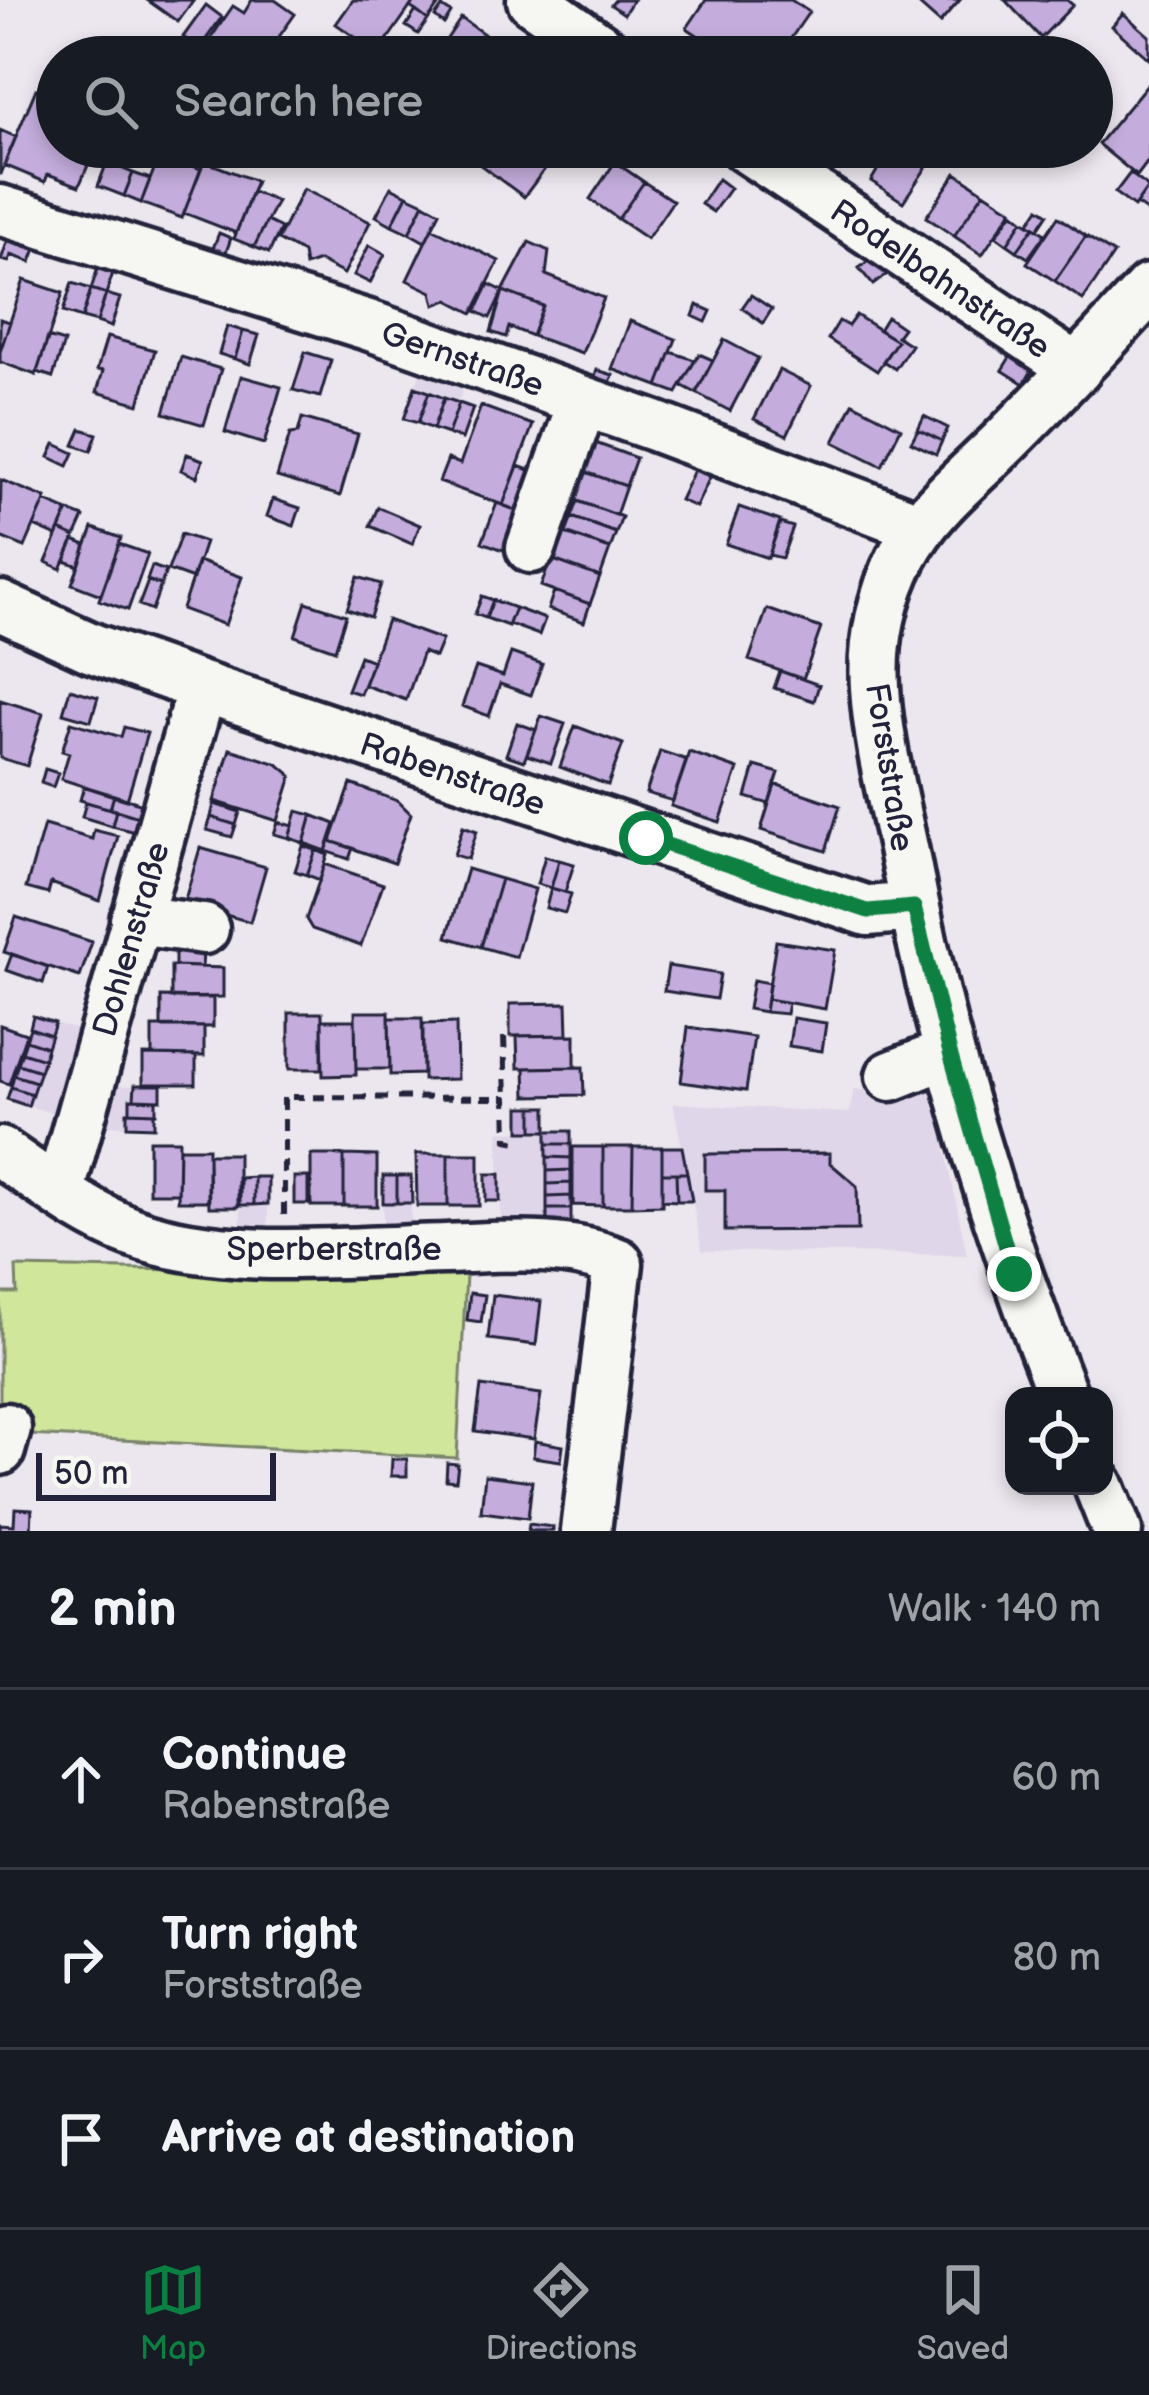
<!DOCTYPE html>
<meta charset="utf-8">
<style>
:root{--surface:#171b24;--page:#242831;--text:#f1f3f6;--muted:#9ea1a6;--line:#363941;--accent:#0b8043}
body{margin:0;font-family:"Balsamiq Sans",sans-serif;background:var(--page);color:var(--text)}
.controls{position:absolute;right:36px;bottom:36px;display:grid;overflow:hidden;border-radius:24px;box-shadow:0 6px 18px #0003}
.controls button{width:108px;height:108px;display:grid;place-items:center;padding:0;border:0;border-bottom:3px solid var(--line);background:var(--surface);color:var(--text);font:60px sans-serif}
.scale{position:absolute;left:36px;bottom:30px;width:240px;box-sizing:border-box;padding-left:12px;border:6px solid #22223b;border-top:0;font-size:33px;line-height:42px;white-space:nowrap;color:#22223b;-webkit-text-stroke:9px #f6f6f2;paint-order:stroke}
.stop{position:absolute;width:36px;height:36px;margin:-27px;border:9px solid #0b8043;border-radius:50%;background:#fff}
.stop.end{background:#0b8043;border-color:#fff;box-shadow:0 3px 12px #0008}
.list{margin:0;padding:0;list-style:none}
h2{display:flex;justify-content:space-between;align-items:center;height:156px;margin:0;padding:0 48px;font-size:51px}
h2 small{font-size:39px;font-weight:400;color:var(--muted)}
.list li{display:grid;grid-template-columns:78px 1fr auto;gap:36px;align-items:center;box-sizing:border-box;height:180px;padding:0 48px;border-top:3px solid var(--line)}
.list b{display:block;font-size:45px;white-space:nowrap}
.list p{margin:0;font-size:39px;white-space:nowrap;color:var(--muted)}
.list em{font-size:39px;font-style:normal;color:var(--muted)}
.icon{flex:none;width:66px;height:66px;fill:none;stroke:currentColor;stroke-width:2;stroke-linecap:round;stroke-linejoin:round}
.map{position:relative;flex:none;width:1149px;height:1531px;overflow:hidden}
.search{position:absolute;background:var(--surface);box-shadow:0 6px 18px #0003;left:36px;right:36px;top:36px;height:132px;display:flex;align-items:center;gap:30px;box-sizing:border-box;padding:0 42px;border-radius:66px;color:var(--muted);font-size:45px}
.sheet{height:696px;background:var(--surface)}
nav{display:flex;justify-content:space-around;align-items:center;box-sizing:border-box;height:168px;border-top:3px solid var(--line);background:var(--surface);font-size:33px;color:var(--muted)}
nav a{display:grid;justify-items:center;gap:6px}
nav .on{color:var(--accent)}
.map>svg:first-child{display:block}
.built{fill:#e0d6e9}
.green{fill:#d0e69b;stroke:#79846b;stroke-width:3}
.building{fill:#c4addc;stroke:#22223b;stroke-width:3}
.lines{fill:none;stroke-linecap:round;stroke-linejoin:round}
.minor-casing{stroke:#22223b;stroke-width:57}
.path{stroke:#22223b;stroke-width:6;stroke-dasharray:12 9;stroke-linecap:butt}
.minor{stroke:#f6f6f2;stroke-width:48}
.route{stroke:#0b8043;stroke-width:15}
.labels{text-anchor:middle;stroke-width:10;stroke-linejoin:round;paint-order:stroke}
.street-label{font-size:33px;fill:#22223b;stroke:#f6f6f2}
</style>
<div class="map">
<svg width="1149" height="1531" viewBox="0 0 1149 1531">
<rect width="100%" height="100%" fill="#ece7ee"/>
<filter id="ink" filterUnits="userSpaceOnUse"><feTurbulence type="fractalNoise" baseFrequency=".00833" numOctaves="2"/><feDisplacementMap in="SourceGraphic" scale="24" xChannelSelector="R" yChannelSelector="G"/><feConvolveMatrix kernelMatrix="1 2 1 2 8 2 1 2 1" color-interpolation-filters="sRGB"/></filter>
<g filter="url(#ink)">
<!-- built -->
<path class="built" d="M 422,367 L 465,382 L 448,434 L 404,419 Z
M 33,1016 L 81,1031 L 57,1115 L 7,1099 Z
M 932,1084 L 967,1255 L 702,1251 L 673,1103 L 849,1113 L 854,1089 L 889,1093 Z
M 161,1085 L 154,1127 L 100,1125 L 110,1086 Z
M 520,1107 L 547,1107 L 547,1131 L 571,1131 L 571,1223 L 501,1222 L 498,1132 L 520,1131 Z
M 383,1176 L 411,1176 L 411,1233 L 383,1234 Z
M 268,1177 L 268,1230 L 241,1231 L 240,1178 Z"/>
<!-- green -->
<path class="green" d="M 16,1267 L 180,1270 L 219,1278 L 466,1274 L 457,1458 L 11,1434 L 0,1420 L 0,1293 L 17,1293 Z"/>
<!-- building -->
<path class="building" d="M 147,0 L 194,0 L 178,22 Z
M 252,0 L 275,0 L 295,14 L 276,41 L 282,45 L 274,57 L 247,57 L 241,53 L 238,57 L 219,57 L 204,48 L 233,6 L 244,13 Z
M 353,0 L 415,0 L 378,53 L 336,24 Z
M 415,0 L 442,0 L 428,20 L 410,7 Z
M 615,0 L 633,0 L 624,14 L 611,5 Z
M 706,0 L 791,0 L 809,12 L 778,57 L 757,42 L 746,57 L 730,57 L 687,28 Z
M 914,0 L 960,0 L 940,23 Z
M 1005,0 L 1067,0 L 1073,5 L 1041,38 Z
M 206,5 L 222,17 L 199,49 L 183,37 Z
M 442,7 L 451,13 L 444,24 L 435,17 Z
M 416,11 L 428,20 L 418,34 L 406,26 Z
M 1123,13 L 1149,36 L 1149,59 L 1112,26 Z
M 461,18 L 484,34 L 468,57 L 459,57 L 442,46 Z
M 538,30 L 557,44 L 547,57 L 532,57 L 523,50 Z
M 510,35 L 525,47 L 518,57 L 494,57 Z
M 1149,82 L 1149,160 L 1137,176 L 1098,144 Z
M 36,89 L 57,97 L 57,147 L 96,147 L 79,186 L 48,174 L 45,182 L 4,165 Z
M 0,130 L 16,137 L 1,174 L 0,174 Z
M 468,147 L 520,147 L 547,166 L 524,197 L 464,153 Z
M 834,147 L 867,147 L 857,162 Z
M 891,147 L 940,147 L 903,202 L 871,181 Z
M 160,154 L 201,169 L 182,218 L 141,203 Z
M 204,161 L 256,181 L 236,233 L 184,213 Z
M 107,162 L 133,173 L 124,196 L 98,186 Z
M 615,162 L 644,182 L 618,219 L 590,199 Z
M 133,173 L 150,179 L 141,203 L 124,196 Z
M 956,173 L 984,192 L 954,236 L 926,217 Z
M 1130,173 L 1148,187 L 1134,207 L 1115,193 Z
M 718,179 L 730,188 L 713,212 L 701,204 Z
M 644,182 L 673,201 L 647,239 L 618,219 Z
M 391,187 L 407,195 L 392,225 L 376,216 Z
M 1148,187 L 1149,187 L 1149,213 L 1136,204 Z
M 303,189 L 370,222 L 344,274 L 319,261 L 305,266 L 303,253 L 278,240 Z
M 252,192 L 277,201 L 254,247 L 234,239 Z
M 984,192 L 1012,210 L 982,255 L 954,236 Z
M 407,195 L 424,203 L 409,233 L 392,225 Z
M 424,203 L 440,212 L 425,242 L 409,233 Z
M 1039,208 L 1048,214 L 1038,229 L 1029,223 Z
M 1013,212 L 1023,220 L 1007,244 L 996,236 Z
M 1058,217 L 1086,236 L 1055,281 L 1027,263 Z
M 1023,220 L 1034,227 L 1017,251 L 1007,244 Z
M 267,221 L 281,228 L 269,253 L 254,247 Z
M 1034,227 L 1045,234 L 1028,258 L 1017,251 Z
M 432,228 L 499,261 L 473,313 L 448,300 L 435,305 L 432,292 L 407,280 Z
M 219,233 L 231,238 L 223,261 L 210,256 Z
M 1086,236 L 1114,254 L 1083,300 L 1055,281 Z
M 9,237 L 37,246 L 31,262 L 11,255 L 9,262 L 1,260 Z
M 529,242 L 549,251 L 546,275 L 604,298 L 582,353 L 532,336 L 543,306 L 503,291 Z
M 369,245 L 385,254 L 370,283 L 354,275 Z
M 876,255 L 890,272 L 873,285 L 859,268 Z
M 99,265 L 114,270 L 106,294 L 91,289 Z
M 24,280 L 63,293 L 36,375 L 0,362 L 0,352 Z
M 72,283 L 91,289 L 82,318 L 63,312 Z
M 489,284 L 503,291 L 490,318 L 476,311 Z
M 91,289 L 106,294 L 97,322 L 82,318 Z
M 503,291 L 543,306 L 532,336 L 509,327 L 506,337 L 491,332 Z
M 106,294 L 120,298 L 111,327 L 97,322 Z
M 751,295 L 772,309 L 763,323 L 742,308 Z
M 697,305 L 711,311 L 706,322 L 693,316 Z
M 856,315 L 897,341 L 877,371 L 828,339 L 839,321 L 848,326 Z
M 887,317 L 903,328 L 897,336 L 911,345 L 895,369 L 883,361 L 897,341 L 879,330 Z
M 0,319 L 10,322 L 0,352 Z
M 630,321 L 676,339 L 658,386 L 612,369 Z
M 227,326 L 243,331 L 235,359 L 219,354 Z
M 243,331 L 259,335 L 250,364 L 235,359 Z
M 48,337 L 64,342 L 53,377 L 37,372 Z
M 107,337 L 155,350 L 139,404 L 97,392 L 103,371 L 97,370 Z
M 724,340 L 758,358 L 730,411 L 696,393 Z
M 305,352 L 331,360 L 320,397 L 293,390 Z
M 671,352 L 695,360 L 677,393 L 658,386 Z
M 699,354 L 713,360 L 696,393 L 681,385 Z
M 1012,354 L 1034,367 L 1024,384 L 1002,370 Z
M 181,357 L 221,369 L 204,425 L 164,413 Z
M 597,370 L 613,375 L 608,387 L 593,381 Z
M 779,370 L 811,386 L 787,435 L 754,419 Z
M 241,376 L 281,387 L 264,444 L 225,432 Z
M 415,387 L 429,392 L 418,423 L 404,419 Z
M 429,392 L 444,398 L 433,429 L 418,423 Z
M 444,398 L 459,403 L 448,434 L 433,429 Z
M 459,403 L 473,408 L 462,439 L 448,434 Z
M 853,403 L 901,428 L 882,466 L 834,442 Z
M 481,406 L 533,425 L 503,505 L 439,482 L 448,459 L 460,464 Z
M 924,416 L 948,428 L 942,441 L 918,429 Z
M 302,418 L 358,434 L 340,496 L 277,477 L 290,434 L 298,433 Z
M 81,429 L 97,434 L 91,451 L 74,445 Z
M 918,429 L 942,441 L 936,454 L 911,442 Z
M 582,438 L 636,458 L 626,486 L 571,467 Z
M 55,444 L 74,453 L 68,466 L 49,457 Z
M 187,454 L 203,460 L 197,477 L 181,470 Z
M 518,466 L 543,475 L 528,515 L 503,505 Z
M 696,466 L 712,473 L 696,507 L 680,500 Z
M 571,467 L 626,486 L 616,515 L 561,495 Z
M 1,480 L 46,498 L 25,547 L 0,537 Z
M 273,499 L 300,508 L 294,526 L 267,516 Z
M 45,501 L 68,511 L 57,536 L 34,526 Z
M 578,501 L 622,517 L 616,533 L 572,517 Z
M 497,503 L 528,515 L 514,554 L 482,542 Z
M 378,507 L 420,525 L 412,544 L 370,526 Z
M 739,507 L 780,521 L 768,558 L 726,544 Z
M 68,511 L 84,517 L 75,537 L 60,530 Z
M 572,517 L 616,533 L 610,549 L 566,533 Z
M 780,523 L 793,527 L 782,558 L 769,555 Z
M 93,528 L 121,538 L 101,595 L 72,584 Z
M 60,530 L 75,537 L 61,569 L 46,562 Z
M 560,532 L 610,549 L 600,577 L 551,559 Z
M 181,534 L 205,542 L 193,579 L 168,570 Z
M 74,540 L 86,545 L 79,566 L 65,561 Z
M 119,544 L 148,554 L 128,610 L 99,600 Z
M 551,559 L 600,577 L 590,604 L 541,586 Z
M 198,561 L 242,577 L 225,625 L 182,609 Z
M 152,566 L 166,571 L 161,585 L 147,580 Z
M 358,577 L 381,584 L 370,617 L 347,609 Z
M 148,581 L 161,585 L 152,610 L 139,605 Z
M 554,591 L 590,604 L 584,622 L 548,609 Z
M 482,596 L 493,600 L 486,618 L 475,614 Z
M 493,600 L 515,608 L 508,626 L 486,618 Z
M 306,602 L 346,615 L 335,650 L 295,636 Z
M 515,608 L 545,619 L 539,635 L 509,624 Z
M 767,609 L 821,628 L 803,679 L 749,660 Z
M 387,620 L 442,640 L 435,657 L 423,652 L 406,700 L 364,685 Z
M 511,653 L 542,664 L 531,695 L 500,684 L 489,716 L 462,706 L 476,667 L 503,676 Z
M 360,656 L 373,661 L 360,694 L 347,690 Z
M 780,671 L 819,685 L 814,701 L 774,688 Z
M 70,689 L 98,697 L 91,721 L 63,713 Z
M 0,700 L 43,713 L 27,766 L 0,758 Z
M 541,716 L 565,724 L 551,763 L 527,755 Z
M 71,722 L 121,737 L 124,727 L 147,733 L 127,800 L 61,779 L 69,753 L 62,751 Z
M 517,723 L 536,730 L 524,761 L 506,755 Z
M 575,726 L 623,744 L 608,785 L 560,767 Z
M 230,749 L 278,764 L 292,776 L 278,821 L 214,801 Z
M 660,751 L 687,760 L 673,801 L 646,793 Z
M 689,752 L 738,769 L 720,822 L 671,806 Z
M 755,766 L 779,773 L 769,804 L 746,797 Z
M 45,769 L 58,773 L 53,787 L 41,783 Z
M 351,784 L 398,801 L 411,814 L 394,863 L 331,841 Z
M 775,784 L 840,806 L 826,851 L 761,830 Z
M 84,786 L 114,795 L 110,809 L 80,800 Z
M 114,795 L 143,804 L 139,817 L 110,809 Z
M 86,802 L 116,810 L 112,826 L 82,817 Z
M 214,804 L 240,812 L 236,825 L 211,817 Z
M 116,810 L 139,817 L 135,832 L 112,826 Z
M 297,811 L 312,815 L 304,843 L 289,838 Z
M 312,815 L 335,824 L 326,851 L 304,843 Z
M 211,817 L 236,825 L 232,837 L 207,830 Z
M 278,822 L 293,826 L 289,838 L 274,834 Z
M 44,825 L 92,839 L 94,830 L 118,836 L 100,901 L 51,883 L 48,894 L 26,888 Z
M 463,826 L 477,831 L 468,859 L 454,855 Z
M 330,841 L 353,848 L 349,859 L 326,851 Z
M 303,846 L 316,850 L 307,875 L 295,871 Z
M 200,848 L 266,867 L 250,922 L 184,903 Z
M 316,850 L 328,855 L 320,880 L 307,875 Z
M 545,856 L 559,860 L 551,888 L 537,884 Z
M 559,860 L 574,864 L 565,892 L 551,888 Z
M 325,864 L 383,884 L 361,946 L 312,929 L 306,919 Z
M 467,869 L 501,879 L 481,947 L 447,937 Z
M 501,879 L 535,889 L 516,957 L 481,947 Z
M 551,888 L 571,894 L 565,913 L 546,908 Z
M 16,917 L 92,942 L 80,977 L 4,952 Z
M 776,941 L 835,950 L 825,1009 L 767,999 Z
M 175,952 L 203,952 L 202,967 L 175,966 Z
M 12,954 L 48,967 L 43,983 L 6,970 Z
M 171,966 L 223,968 L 223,997 L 171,998 Z
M 668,966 L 720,974 L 716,999 L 664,991 Z
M 753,980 L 769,983 L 765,1012 L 748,1009 Z
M 161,997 L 213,998 L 213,1027 L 161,1026 Z
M 767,999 L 788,1003 L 786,1014 L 765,1012 Z
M 567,1003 L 568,1035 L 510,1036 L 510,1004 Z
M 355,1012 L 389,1012 L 390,1069 L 356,1069 Z
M 289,1013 L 322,1013 L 322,1069 L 289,1069 Z
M 33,1016 L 55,1023 L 51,1035 L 30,1028 Z
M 389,1018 L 422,1018 L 423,1074 L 390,1075 Z
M 793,1018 L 826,1023 L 822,1051 L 789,1046 Z
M 322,1020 L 355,1020 L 356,1075 L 323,1076 Z
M 456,1023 L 457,1079 L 423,1080 L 423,1024 Z
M 0,1025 L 26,1034 L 9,1084 L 0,1081 Z
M 152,1027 L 204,1027 L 204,1056 L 152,1055 Z
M 688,1027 L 754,1037 L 746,1091 L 681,1082 Z
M 30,1028 L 51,1035 L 47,1047 L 26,1040 Z
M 575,1035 L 575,1067 L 518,1068 L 517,1036 Z
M 26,1040 L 47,1047 L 44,1059 L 22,1052 Z
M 22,1052 L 44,1059 L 40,1071 L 18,1064 Z
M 143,1055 L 196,1056 L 196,1084 L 143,1084 Z
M 18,1064 L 40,1071 L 36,1082 L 14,1075 Z
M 583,1067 L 584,1095 L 526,1096 L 525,1068 Z
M 14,1075 L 36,1082 L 32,1094 L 11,1087 Z
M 135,1085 L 161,1085 L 161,1100 L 134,1099 Z
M 11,1087 L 32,1094 L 28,1106 L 7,1099 Z
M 130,1099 L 156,1100 L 156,1113 L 130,1112 Z
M 520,1107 L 533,1107 L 533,1131 L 520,1131 Z
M 533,1107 L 547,1107 L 547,1131 L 533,1131 Z
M 127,1112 L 154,1113 L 154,1127 L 127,1126 Z
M 547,1131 L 571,1131 L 571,1144 L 547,1144 Z
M 149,1140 L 179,1140 L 178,1193 L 149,1193 Z
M 547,1144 L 571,1144 L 571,1158 L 547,1157 Z
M 573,1147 L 603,1147 L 603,1206 L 573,1205 Z
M 603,1147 L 633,1147 L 632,1206 L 603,1206 Z
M 633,1147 L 662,1147 L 662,1205 L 632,1206 Z
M 662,1147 L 682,1147 L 687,1173 L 662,1173 Z
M 179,1148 L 208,1148 L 208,1201 L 178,1201 Z
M 830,1153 L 830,1163 L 857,1186 L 858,1230 L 725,1231 L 725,1190 L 705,1190 L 705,1154 Z
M 208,1154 L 238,1154 L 238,1207 L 209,1207 Z
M 416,1154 L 448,1154 L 448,1206 L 417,1206 Z
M 448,1154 L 479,1154 L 479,1206 L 448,1206 Z
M 311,1155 L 344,1155 L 344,1206 L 311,1206 Z
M 344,1155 L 377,1156 L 377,1206 L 344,1206 Z
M 547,1157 L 571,1158 L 571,1170 L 547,1171 Z
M 571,1170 L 571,1183 L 547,1184 L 547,1171 Z
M 662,1173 L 676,1173 L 677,1201 L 662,1200 Z
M 676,1173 L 687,1173 L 692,1201 L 677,1201 Z
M 486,1174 L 500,1174 L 500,1201 L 486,1201 Z
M 383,1176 L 397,1176 L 397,1203 L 383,1203 Z
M 397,1176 L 411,1176 L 412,1203 L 397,1203 Z
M 254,1177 L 254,1205 L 240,1205 L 240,1178 Z
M 254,1177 L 268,1177 L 268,1204 L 254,1205 Z
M 294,1177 L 308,1177 L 308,1204 L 294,1204 Z
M 571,1183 L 571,1196 L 547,1197 L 547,1184 Z
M 571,1196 L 571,1209 L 547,1209 L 547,1197 Z
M 547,1209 L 571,1209 L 571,1223 L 547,1222 Z
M 470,1293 L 485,1295 L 481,1322 L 467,1320 Z
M 493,1295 L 541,1301 L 536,1345 L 488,1339 Z
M 481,1386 L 541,1394 L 534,1439 L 475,1431 Z
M 535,1441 L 563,1446 L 561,1461 L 533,1457 Z
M 392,1459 L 407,1459 L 407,1476 L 391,1476 Z
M 447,1463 L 458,1464 L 456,1481 L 446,1480 Z
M 485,1475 L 532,1481 L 528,1518 L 481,1512 Z
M 15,1508 L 32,1509 L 31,1531 L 0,1531 L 0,1524 L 14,1525 Z
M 529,1524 L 553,1527 L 553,1531 L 528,1531 Z"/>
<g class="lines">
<!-- minor casing -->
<g class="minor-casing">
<path id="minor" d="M 532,0 L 613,57
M 745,147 L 1077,369
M 0,210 L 368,325 L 654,426 L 920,527
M 531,548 L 583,401
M 0,606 L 92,648 L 202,687 L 868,911 L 914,907
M 135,920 L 204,929
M 891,1076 L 949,1053
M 0,1152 C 43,1181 85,1215 134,1233 C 226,1266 348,1251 445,1249 C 502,1247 565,1240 618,1263 L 586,1531
M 59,1193 L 202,687
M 1063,1396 C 992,1218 938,1036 903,848 C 892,795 878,741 875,687 C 872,642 882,595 903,555 C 926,510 970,476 1005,441 C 1055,391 1102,341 1149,289
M 0,1450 L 6,1428
M 1099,1486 L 1117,1531"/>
</g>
<!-- path -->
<path class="path" d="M 504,1037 L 506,1098
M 284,1215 L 284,1097 L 506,1098 L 507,1140 L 523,1143"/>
<!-- minor -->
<use href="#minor" class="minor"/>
</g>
</g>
<g class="lines" filter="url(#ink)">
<!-- route -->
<path class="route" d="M 646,838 L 868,911 L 914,907 L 950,1053 L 1014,1274"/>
</g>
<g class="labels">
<!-- street labels -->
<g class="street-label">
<text transform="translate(941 278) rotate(34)" y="12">Rodelbahnstraße</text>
<text transform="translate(463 358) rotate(19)" y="12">Gernstraße</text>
<text transform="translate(891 767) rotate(81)" y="12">Forststraße</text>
<text transform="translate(453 773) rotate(19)" y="12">Rabenstraße</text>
<text transform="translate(130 939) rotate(-74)" y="12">Dohlenstraße</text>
<text x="334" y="1260">Sperberstraße</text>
</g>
</g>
</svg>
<div class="controls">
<button><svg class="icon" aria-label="locate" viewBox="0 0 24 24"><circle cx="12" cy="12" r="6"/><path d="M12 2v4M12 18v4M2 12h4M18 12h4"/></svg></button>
</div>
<div class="scale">50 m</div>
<div class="stop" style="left:646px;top:838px"></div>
<div class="stop end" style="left:1014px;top:1274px"></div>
<div class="search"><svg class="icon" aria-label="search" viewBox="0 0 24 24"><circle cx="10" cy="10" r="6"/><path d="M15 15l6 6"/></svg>Search here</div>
</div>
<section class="sheet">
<h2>2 min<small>Walk · 140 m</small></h2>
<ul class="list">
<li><svg class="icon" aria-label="ahead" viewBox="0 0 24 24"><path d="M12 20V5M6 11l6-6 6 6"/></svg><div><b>Continue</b><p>Rabenstraße</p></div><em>60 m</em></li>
<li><svg class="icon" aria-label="right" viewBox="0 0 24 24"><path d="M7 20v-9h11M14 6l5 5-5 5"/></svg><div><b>Turn right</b><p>Forststraße</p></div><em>80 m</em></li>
<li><svg class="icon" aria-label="arrive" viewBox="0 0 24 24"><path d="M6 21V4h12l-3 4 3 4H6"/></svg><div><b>Arrive at destination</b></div></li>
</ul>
</section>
<nav>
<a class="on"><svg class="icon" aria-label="map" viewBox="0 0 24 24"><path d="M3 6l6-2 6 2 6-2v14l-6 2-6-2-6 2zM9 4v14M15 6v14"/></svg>Map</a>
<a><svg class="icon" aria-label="directions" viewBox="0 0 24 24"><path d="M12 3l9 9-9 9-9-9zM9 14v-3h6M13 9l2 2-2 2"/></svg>Directions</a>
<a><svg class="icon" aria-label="saved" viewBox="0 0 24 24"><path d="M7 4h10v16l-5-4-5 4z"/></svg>Saved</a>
</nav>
